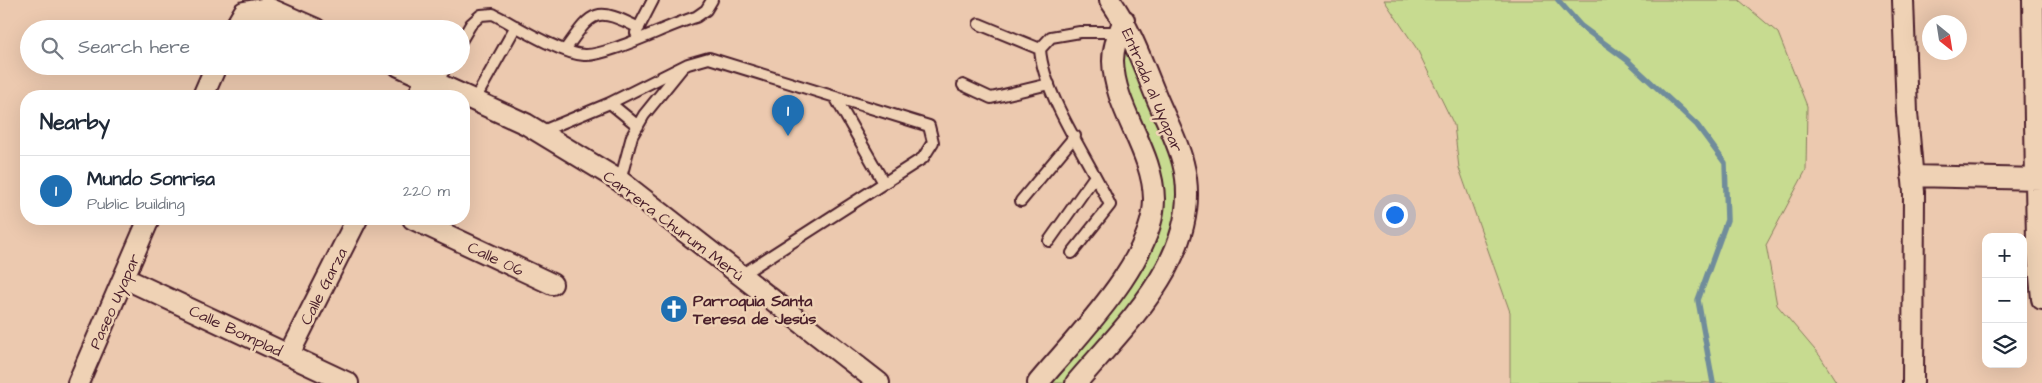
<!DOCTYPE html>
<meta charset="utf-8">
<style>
:root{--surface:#fff;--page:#f2f2f3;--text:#1f2937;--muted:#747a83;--line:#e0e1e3;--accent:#1f6fb2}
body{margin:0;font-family:"Architects Daughter",sans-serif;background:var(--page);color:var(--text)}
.controls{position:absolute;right:15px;bottom:15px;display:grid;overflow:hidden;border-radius:10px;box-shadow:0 5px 20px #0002}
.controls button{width:45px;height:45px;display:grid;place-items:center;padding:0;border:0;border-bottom:1px solid var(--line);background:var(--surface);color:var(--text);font:25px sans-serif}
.compass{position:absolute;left:1922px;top:15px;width:45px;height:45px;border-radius:50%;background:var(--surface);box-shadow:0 5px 20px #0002;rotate:150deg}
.you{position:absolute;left:1394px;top:214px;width:18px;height:18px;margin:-12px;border:4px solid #fff;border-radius:50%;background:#1a73e8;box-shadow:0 0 0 8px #1a73e833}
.badge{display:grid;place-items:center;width:32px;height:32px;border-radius:50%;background:var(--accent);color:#fff;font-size:16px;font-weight:700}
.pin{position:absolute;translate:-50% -41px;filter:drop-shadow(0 1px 2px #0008)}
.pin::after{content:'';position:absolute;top:26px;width:18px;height:15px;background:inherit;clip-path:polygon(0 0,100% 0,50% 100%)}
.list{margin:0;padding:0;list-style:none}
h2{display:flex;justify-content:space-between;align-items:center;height:65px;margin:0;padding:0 20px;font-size:21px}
h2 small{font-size:16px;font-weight:400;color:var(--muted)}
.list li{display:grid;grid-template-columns:32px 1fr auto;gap:15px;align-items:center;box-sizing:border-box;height:70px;padding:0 20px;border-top:1px solid var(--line)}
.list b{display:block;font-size:19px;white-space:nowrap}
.list p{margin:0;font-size:16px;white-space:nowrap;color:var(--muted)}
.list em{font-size:16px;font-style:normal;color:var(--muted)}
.icon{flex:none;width:28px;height:28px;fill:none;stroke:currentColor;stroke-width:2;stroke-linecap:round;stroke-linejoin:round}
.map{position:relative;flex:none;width:2042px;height:383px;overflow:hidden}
.search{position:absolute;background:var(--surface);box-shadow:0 5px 20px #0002;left:20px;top:20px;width:450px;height:55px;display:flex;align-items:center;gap:12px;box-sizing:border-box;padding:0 18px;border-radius:28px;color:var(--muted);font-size:19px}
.panel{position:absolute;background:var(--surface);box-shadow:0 5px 20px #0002;left:20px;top:90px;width:450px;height:135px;border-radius:20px}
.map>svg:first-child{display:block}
.green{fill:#c7db90;stroke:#887d5e}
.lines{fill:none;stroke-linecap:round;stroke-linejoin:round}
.stream{stroke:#6f8c9b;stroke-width:5.5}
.lane-casing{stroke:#4a1f2b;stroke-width:14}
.street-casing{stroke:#4a1f2b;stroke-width:24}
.lane{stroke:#efd2b5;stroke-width:10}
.street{stroke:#efd2b5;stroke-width:20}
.labels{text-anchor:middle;stroke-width:5;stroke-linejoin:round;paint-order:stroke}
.street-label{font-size:16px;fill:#4a1f2b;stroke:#efd2b5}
.poi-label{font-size:16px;font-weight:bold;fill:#4a1f2b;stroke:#efd2b5;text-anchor:start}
</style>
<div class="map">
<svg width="2042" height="383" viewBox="0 0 2042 383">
<rect width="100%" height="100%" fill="#ecc9af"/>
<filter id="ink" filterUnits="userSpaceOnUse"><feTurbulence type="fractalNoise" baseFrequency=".02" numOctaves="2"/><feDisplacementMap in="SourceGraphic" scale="10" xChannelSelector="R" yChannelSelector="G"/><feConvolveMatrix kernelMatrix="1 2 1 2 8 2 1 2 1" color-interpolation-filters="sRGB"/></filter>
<g filter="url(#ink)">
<!-- green -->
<path class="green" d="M 1384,0 L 1739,0 L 1778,33 L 1807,106 L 1806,170 L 1766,245 L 1777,305 L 1820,356 L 1837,383 L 1510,383 L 1510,312 L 1459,168 L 1454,125 L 1417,49 Z
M 1124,20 L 1175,139 L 1180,237 L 1076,383 L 1038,383 L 1124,279 L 1154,199 L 1117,85 Z"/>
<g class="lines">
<!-- stream -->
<path class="stream" d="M 1558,0 L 1581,26 L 1627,60 L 1697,125 L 1725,163 L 1727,220 L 1698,300 L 1713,383"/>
<!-- lane casing -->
<g class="lane-casing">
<path id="lane" d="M 979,24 L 1040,49
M 636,33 L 653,0
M 461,41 L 471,24 L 481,15 L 493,14 C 515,25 561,54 584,55 C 606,57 670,24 696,17 L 706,10 L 712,0
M 565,50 C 592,12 594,5 639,28
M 437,84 L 446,66
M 963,85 L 991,98 L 1049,84
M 835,97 L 884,183
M 474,101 L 516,26
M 610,103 L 638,126
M 540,132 L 610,103 L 688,64 L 709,58 L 929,126 L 933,142 L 923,158 L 741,275
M 620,181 L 632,136 L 644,115 L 682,68
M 1021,201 L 1075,136
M 1049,241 L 1095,176
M 1072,253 L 1110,205 C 1090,161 1043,95 1040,49 L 1051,37 L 1080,32 L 1120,32"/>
</g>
<!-- street casing -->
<g class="street-casing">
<path id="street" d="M 1903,0 L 1907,113 L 1914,192 L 1913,383
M 2033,0 L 2037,242 L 2042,299
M 234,29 L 244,12 L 268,8 L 316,29
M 399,66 L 526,124 L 620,181 L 879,383
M 203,96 L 216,66
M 418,96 L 427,79
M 1912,176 L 2042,179
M 413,219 L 552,284
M 124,278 L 348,383
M 289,354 L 357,219
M 78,383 L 149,219
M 1038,383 C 1076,337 1154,261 1154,199 C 1153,150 1114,109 1113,61 C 1113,46 1119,33 1124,20
M 1076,383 C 1127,323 1206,251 1183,163 C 1177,139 1165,118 1156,96 C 1142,62 1131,30 1110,0"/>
</g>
<!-- lane -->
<use href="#lane" class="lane"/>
<!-- street -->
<use href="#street" class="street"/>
</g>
</g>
<!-- icons -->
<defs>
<g id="church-disc" transform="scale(1.4375)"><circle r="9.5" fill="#1f6fb2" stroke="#efd2b5"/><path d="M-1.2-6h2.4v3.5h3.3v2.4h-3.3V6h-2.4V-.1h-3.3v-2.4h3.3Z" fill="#fff"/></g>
</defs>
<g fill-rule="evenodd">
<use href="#church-disc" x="674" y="309"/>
</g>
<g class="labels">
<!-- street labels -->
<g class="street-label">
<text transform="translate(1153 90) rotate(67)" y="6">Entrada al Uyapar</text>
<text transform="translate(674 225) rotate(37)" y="6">Carrera Churum Merú</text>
<text transform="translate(496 258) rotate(25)" y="6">Calle 06</text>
<text transform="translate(323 286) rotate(-63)" y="6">Calle Garza</text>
<text transform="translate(114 301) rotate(-66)" y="6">Paseo Uyapar</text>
<text transform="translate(236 330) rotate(25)" y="6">Calle Bomplad</text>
</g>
<!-- poi labels -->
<g class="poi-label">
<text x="693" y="306">Parroquia Santa<tspan x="693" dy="18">Teresa de Jesús</tspan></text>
</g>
</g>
</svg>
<div class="controls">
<button>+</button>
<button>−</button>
<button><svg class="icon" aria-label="layers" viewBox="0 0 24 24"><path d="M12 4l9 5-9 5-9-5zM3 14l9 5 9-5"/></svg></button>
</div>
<svg class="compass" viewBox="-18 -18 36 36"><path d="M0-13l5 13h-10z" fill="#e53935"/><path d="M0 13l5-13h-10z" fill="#747a83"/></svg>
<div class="you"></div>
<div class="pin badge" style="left:788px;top:136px">1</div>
<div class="search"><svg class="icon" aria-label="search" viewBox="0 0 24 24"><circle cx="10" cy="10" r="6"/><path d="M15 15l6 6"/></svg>Search here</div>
<section class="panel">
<h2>Nearby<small></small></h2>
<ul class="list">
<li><span class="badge">1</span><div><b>Mundo Sonrisa</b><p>Public building</p></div><em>220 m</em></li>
</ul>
</section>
</div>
